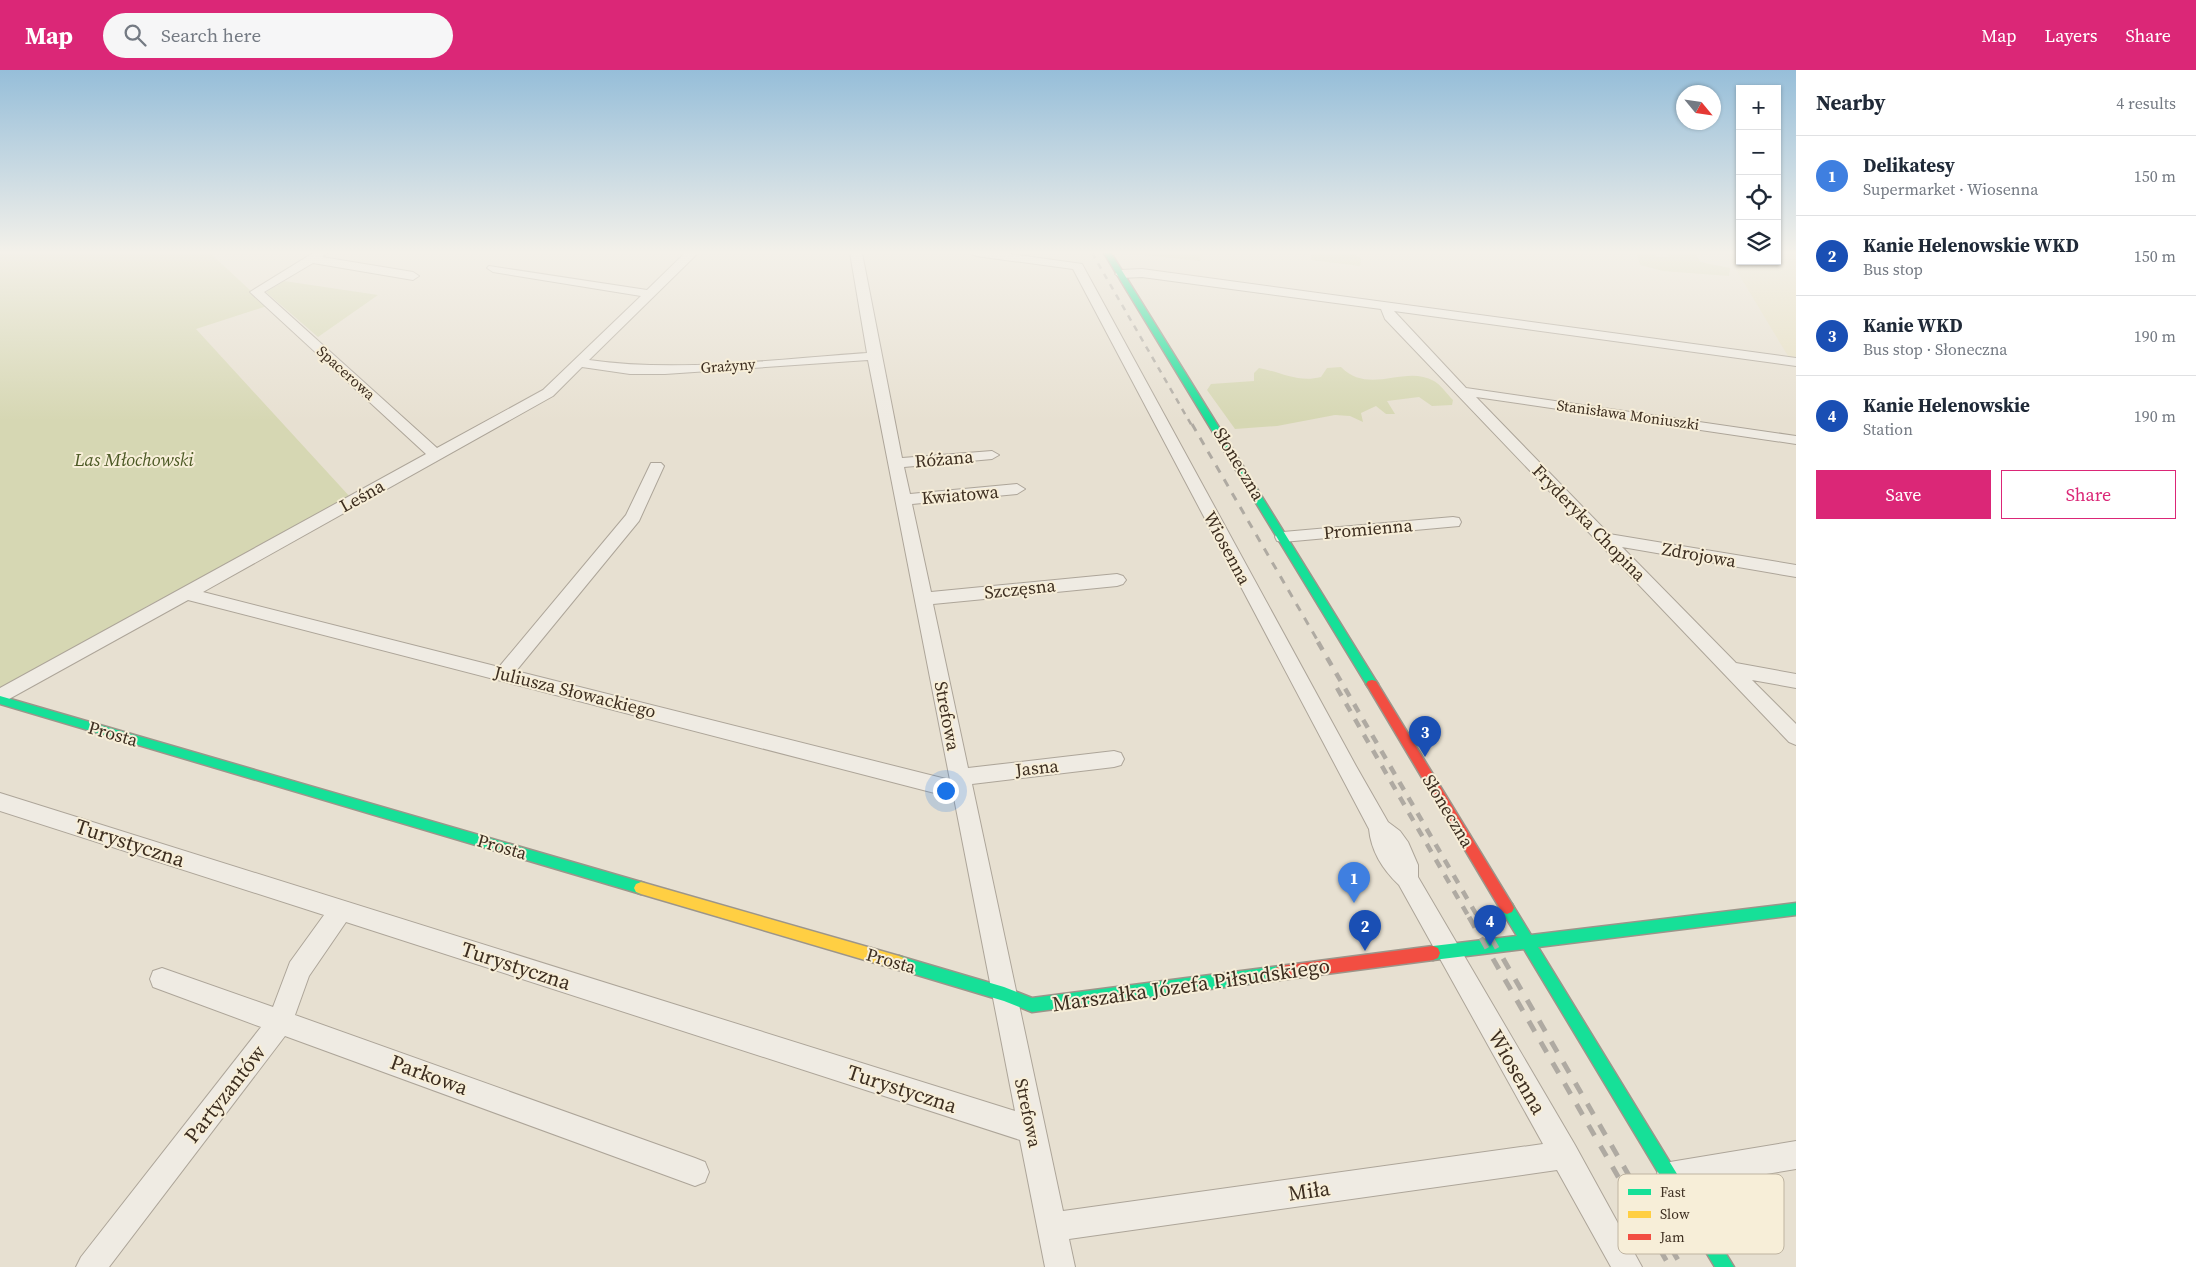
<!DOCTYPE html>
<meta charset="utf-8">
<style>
:root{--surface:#fff;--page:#f6f6f7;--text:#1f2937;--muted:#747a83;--line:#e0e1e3;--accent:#db2777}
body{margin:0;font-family:"Source Serif 4",serif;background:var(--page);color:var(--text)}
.controls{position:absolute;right:15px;top:15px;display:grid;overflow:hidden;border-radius:0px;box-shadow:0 1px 4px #0004}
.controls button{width:45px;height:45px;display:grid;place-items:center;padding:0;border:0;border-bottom:1px solid var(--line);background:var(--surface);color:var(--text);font:25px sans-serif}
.compass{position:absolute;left:1676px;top:15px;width:45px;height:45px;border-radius:50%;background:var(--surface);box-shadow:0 1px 4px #0004;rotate:119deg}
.you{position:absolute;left:945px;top:720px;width:18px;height:18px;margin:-12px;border:4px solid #fff;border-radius:50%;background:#1a73e8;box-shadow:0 0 0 8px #1a73e833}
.badge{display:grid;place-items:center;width:32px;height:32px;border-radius:50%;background:var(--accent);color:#fff;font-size:16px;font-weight:700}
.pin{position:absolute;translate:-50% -41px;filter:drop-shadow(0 1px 2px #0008)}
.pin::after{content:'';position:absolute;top:26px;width:18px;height:15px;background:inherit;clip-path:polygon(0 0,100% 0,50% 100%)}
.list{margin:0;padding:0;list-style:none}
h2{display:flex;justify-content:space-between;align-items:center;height:65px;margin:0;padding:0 20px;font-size:21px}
h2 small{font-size:16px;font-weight:400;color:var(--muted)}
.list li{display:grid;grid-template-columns:32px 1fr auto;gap:15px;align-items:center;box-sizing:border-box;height:80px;padding:0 20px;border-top:1px solid var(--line)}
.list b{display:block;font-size:19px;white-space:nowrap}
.list p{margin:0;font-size:16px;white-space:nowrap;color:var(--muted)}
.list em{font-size:16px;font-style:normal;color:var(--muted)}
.actions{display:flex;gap:10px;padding:15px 20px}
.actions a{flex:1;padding:11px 0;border:1px solid var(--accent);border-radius:0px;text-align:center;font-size:18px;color:var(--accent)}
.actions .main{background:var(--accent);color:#fff}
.icon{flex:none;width:28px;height:28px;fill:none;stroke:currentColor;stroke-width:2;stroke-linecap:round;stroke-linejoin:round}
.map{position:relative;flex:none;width:1796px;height:1197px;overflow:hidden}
header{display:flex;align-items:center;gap:30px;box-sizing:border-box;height:70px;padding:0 25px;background:var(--accent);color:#fff}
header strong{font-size:24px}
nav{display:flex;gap:28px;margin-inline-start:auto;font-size:18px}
.search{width:350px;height:45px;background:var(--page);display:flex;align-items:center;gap:12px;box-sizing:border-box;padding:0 18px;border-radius:28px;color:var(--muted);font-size:19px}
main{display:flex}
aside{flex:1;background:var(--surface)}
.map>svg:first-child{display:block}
.farmland{fill:#e6dfc2}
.green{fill:#d6d7b3}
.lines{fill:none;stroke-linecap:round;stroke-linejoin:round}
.street-casing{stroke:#ada599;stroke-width:2}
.fast-casing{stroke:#9c958a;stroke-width:3}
.slow-casing{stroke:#9c958a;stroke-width:3}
.jam-casing{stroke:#9c958a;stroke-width:3}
.street{fill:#efebe3;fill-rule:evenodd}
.fast{fill:#16e098;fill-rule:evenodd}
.slow{fill:#ffcf43;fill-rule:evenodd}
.jam{fill:#f24e42;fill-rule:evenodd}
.rail-far3{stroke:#afaaa2;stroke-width:2.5;stroke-dasharray:6 6;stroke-linecap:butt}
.rail-far2{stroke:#afaaa2;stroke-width:3;stroke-dasharray:8 8;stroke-linecap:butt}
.rail-far1{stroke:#afaaa2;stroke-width:4.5;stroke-dasharray:9 9;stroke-linecap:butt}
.rail{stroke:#afaaa2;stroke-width:5;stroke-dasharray:12 12;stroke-linecap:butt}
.labels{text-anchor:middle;stroke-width:4;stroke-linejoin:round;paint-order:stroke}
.far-street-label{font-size:15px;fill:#3d2e20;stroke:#f7eed8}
.street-label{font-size:18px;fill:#3d2e20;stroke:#f7eed8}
.park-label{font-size:18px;font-style:italic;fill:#4d5a26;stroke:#f7eed8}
.near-street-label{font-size:21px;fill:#3d2e20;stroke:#f7eed8}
.key{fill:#f7eed8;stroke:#bfb4a1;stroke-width:1}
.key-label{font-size:14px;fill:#3d2e20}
</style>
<header>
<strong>Map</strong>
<div class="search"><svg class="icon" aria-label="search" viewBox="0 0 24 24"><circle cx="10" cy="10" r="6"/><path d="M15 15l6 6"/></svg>Search here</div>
<nav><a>Map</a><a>Layers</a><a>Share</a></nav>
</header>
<main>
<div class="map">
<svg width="1796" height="1197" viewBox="0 0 1796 1197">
<rect width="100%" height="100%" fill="#e7e0d1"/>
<!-- farmland -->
<path class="farmland" d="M 1726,183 L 1740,183 L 1740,191 L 1777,191 L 1777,183 L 1796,183 L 1796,287 L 1788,286 Z"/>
<!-- green -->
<path class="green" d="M 0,183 L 210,183 L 267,236 L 196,259 L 351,428 L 275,472 L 149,535 L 0,623 Z
M 1125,183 L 1201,183 L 1200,191 Z
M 1312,183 L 1351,183 L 1361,188 L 1360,196 L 1311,190 Z
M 1637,183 L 1654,183 L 1657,187 L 1669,187 L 1666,183 L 1695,183 L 1700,192 L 1730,198 L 1729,206 L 1663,201 L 1640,195 Z
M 284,211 L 378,225 L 318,267 L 266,222 Z
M 1341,297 C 1370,326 1404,294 1434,311 C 1441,315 1447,324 1453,330 L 1452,335 L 1432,336 L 1419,327 L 1387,331 L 1395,344 L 1386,344 L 1376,336 L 1361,343 L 1363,352 L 1350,346 L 1335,345 L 1277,356 L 1235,359 L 1207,320 L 1211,314 L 1254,311 L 1254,303 L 1259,298 C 1281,302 1298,313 1321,307 L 1327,298 Z"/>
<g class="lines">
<!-- street casing -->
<g class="street-casing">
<path id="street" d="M 313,183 L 327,183 L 322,187 L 413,202 L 419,206 L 413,210 L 313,193 L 264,222 L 437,378 L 543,320 L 641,226 L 493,202 L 487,198 L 489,196 L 647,220 L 685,183 L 698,183 L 589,290 C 680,303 776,289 867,283 L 850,183 L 862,183 L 902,388 L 992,381 L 999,385 L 992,389 L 904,397 L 910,424 L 1017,414 L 1025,419 L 1017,424 L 912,434 L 931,522 L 1117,504 L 1123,506 L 1126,510 L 1123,514 L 1117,516 L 933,534 L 968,698 L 1114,681 L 1121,683 L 1124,689 L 1121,695 L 1114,697 L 972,714 L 1063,1141 L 1543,1074 L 1399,815 C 1383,800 1371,781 1369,759 L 1073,199 L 976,186 L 970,183 L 1004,183 L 1082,194 L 1356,696 L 1388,752 L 1400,761 L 1408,772 L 1418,795 L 1418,807 L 1575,1075 L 1642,1197 L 1611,1197 L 1557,1100 L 1069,1169 L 1075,1197 L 1045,1197 L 1020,1070 L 346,852 L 309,906 L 295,945 L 695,1088 L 705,1092 L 709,1102 L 705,1112 L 695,1116 L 285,966 L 109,1197 L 76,1197 L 81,1187 L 261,957 L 153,917 L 150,909 L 153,901 L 162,898 L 273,937 L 290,892 L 324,845 L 0,741 L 0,723 L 1015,1041 L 954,728 L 188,530 L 0,634 L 0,618 L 426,384 L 250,222 ZM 868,290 L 950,710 L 516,601 L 639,451 L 664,396 L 661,393 L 651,393 L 626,445 L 499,597 L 203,522 L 553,326 L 582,297 L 630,304 L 665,304 Z
M 1142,199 L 1796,288 L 1796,296 L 1394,241 L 1466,318 L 1796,366 L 1796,374 L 1476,327 L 1609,464 L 1796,495 L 1796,507 L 1622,477 L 1736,593 L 1796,604 L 1796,618 L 1752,610 L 1796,654 L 1796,675 L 1789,672 L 1385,249 L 1381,239 L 1142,207 L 1121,208 L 1115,204 L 1121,200 Z
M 1453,447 L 1459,448 L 1461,452 L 1459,456 L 1283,472 L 1277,471 L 1275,467 L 1277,463 L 1283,462 Z
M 1796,1071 L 1796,1099 L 1670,1120 L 1660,1116 L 1656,1106 L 1660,1096 L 1670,1092 Z"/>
</g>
<!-- fast casing -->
<g class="fast-casing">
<path id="fast" d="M 1104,183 L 1111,183 L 1376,611 L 1378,614 L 1376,617 L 1368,617 Z
M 0,626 L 641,812 L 646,814 L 648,818 L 646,822 L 641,824 L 0,634 Z
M 1507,832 L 1512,834 L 1531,865 L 1796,833 L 1796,845 L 1538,877 L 1734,1197 L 1715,1197 L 1524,879 L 1433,890 L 1428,888 L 1426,883 L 1428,878 L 1433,876 L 1517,866 L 1500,838 L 1502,834 Z
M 899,886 L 1004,917 L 1032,928 L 1280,896 L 1285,898 L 1287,903 L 1285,908 L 1280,910 L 1032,942 L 1004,931 L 894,898 L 892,893 L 894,888 Z"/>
</g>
<!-- slow casing -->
<g class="slow-casing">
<path id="slow" d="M 641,812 L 899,886 L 904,888 L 906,893 L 904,898 L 899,900 L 641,824 L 636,822 L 634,818 L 636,814 Z"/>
</g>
<!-- jam casing -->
<g class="jam-casing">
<path id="jam" d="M 1372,610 L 1376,611 L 1512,834 L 1514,838 L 1512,842 L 1507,844 L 1502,842 L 1368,617 L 1366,614 L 1368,611 Z
M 1433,876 L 1438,878 L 1440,883 L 1438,888 L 1433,890 L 1280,910 L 1275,908 L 1273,903 L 1275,898 L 1280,896 Z"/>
</g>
<!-- street -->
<use href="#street" class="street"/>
<!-- fast -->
<use href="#fast" class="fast"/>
<!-- slow -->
<use href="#slow" class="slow"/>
<!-- jam -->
<use href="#jam" class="jam"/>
<!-- rail-far3 -->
<path class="rail-far3" d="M 1092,183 L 1192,356"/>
<!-- rail-far2 -->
<path class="rail-far2" d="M 1192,354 L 1319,573"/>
<!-- rail-far1 -->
<path class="rail-far1" d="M 1318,572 L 1479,849
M 1337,618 L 1470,849"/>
<!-- rail -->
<path class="rail" d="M 1469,847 L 1670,1197
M 1479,847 L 1682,1197"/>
</g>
<!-- sky -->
<linearGradient id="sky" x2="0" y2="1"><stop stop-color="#96bed9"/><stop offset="0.52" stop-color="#f4f1ea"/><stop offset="1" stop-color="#f4f1ea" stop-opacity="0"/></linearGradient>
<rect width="1796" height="351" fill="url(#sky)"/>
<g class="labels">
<!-- far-street labels -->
<g class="far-street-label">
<text transform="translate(728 296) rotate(-4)" y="5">Grażyny</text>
<text transform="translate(346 303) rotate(42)" y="5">Spacerowa</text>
<text transform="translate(1628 345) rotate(8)" y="5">Stanisława Moniuszki</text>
</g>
<!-- street labels -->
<g class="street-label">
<text transform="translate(944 389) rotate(-5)" y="6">Różana</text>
<text transform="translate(1239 394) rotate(59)" y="6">Słoneczna</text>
<text transform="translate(960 425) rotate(-5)" y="6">Kwiatowa</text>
<text transform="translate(362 426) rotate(-29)" y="6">Leśna</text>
<text transform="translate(1589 453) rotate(46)" y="6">Fryderyka Chopina</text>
<text transform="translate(1368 459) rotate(-5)" y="6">Promienna</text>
<text transform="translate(1227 478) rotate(62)" y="6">Wiosenna</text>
<text transform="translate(1699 485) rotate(10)" y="6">Zdrojowa</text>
<text transform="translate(1020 519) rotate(-6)" y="6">Szczęsna</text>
<text transform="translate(575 622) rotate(14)" y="6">Juliusza Słowackiego</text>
<text transform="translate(947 646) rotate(79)" y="6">Strefowa</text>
<text transform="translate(113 664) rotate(16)" y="6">Prosta</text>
<text transform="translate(1037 698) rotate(-6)" y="6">Jasna</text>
<text transform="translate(1448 741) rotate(59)" y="6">Słoneczna</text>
<text transform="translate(502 777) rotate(16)" y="6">Prosta</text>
<text transform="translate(891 891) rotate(16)" y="6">Prosta</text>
<text transform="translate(1028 1043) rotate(78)" y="6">Strefowa</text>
</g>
<!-- park labels -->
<g class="park-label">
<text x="134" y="396">Las Młochowski</text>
</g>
<!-- near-street labels -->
<g class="near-street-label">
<text transform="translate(130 773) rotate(18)" y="7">Turystyczna</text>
<text transform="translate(516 896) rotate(18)" y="7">Turystyczna</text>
<text transform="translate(1191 915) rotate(-8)" y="7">Marszałka Józefa Piłsudskiego</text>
<text transform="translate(1517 1002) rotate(60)" y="7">Wiosenna</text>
<text transform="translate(429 1005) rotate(20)" y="7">Parkowa</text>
<text transform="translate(902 1019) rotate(18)" y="7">Turystyczna</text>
<text transform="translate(225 1024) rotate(-52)" y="7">Partyzantów</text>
<text transform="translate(1309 1121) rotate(-8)" y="7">Miła</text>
</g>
</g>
<!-- legend -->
<rect x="1618" y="1104" width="166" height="80" rx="8" class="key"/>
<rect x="1628" y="1119" width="23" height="6" fill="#16e098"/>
<rect x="1628" y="1141" width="23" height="7" fill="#ffcf43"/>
<rect x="1628" y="1164" width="23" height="6" fill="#f24e42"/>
<g class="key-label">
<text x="1660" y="1127">Fast</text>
<text x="1660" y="1149">Slow</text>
<text x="1660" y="1172">Jam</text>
</g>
</svg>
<div class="controls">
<button>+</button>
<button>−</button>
<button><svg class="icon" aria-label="locate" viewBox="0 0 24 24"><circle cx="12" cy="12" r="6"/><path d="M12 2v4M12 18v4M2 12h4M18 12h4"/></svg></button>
<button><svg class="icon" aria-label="layers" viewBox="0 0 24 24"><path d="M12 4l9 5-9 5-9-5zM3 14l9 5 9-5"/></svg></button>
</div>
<svg class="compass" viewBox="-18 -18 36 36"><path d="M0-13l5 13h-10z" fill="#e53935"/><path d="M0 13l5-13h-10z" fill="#747a83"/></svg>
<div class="you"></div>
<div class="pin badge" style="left:1354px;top:833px;background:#3f7fe0">1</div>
<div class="pin badge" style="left:1365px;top:881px;background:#1a4fb4">2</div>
<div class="pin badge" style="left:1425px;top:687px;background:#1a4fb4">3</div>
<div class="pin badge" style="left:1490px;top:876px;background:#1a4fb4">4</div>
</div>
<aside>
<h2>Nearby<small>4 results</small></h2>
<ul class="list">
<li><span class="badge" style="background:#3f7fe0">1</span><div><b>Delikatesy</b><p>Supermarket · Wiosenna</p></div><em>150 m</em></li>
<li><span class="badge" style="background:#1a4fb4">2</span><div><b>Kanie Helenowskie WKD</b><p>Bus stop</p></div><em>150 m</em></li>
<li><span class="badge" style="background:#1a4fb4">3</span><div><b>Kanie WKD</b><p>Bus stop · Słoneczna</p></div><em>190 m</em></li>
<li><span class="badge" style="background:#1a4fb4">4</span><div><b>Kanie Helenowskie</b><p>Station</p></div><em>190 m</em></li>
</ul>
<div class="actions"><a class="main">Save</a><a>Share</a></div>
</aside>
</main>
